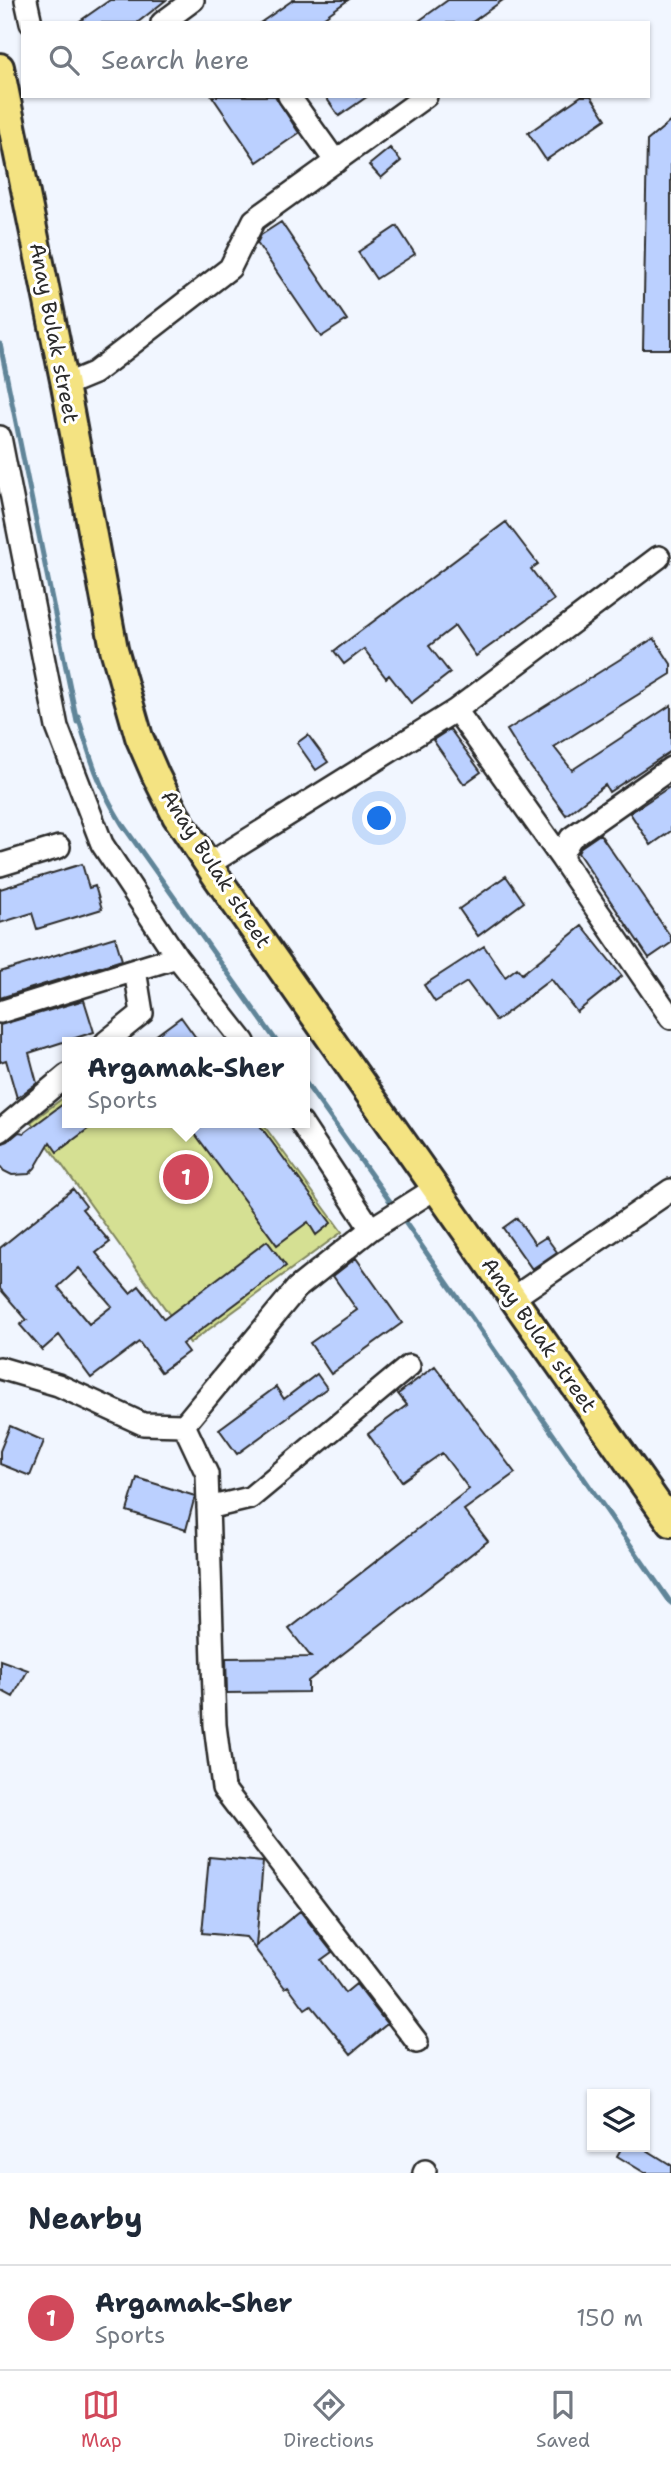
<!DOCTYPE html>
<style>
:root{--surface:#fff;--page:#f2f2f3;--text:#1f2937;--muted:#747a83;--line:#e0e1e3;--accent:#d1495b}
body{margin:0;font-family:"Shantell Sans",sans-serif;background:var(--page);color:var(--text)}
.controls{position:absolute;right:21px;bottom:21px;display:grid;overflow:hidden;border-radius:0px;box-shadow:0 2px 5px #0004}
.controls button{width:63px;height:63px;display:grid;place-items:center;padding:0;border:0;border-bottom:2px solid var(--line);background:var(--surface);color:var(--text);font:35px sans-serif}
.you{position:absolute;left:380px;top:819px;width:24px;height:24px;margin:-18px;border:5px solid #fff;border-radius:50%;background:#1a73e8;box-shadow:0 0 0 10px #1a73e833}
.badge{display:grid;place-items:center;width:46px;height:46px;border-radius:50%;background:var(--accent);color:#fff;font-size:23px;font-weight:700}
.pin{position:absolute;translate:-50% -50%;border:4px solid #fff;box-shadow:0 2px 7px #0006}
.popup{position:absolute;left:62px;top:1037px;width:248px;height:91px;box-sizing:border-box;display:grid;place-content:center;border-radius:0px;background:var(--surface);filter:drop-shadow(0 2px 5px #0005);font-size:23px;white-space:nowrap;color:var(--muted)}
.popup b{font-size:26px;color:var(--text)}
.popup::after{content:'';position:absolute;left:50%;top:100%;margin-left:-14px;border:14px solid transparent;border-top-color:var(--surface)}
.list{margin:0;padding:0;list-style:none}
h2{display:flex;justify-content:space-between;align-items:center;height:91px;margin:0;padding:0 28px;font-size:30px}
h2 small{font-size:23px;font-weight:400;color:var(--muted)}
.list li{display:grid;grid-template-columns:46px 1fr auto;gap:21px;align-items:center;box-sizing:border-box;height:105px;padding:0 28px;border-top:2px solid var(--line)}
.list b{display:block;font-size:26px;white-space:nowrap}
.list p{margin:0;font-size:23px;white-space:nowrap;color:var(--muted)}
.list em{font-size:23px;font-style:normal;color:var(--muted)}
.icon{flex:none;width:38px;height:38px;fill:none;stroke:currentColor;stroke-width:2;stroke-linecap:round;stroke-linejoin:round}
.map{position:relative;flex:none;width:671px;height:2173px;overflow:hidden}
.search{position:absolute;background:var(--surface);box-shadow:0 2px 5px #0004;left:21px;right:21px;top:21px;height:77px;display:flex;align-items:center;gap:18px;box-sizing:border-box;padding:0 24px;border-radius:0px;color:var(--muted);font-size:26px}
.sheet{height:196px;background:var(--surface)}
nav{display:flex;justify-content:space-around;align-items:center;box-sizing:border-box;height:98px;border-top:2px solid var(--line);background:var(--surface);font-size:19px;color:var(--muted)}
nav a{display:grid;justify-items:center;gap:4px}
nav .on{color:var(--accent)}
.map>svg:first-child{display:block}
.green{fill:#d5e093;stroke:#80865f;stroke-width:2}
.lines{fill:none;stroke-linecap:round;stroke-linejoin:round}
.stream{stroke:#608599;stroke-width:5}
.building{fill:#bbd0ff;stroke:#2b2b2b;stroke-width:2;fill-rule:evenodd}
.minor-casing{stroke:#2b2b2b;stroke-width:26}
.major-casing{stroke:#2b2b2b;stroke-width:32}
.minor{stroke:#fff;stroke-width:21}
.major{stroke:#f4e382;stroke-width:26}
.labels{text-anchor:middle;stroke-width:6;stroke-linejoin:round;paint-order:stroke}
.street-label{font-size:21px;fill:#2b2b2b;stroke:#fff}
</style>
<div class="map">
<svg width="671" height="2173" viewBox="0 0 671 2173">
<rect width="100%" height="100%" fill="#f1f6ff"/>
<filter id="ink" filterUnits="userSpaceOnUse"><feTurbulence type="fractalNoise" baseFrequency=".0143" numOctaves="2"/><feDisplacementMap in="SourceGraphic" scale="14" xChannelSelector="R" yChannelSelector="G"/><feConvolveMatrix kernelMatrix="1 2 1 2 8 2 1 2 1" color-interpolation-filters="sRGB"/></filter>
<g filter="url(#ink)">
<!-- green -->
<path class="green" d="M 67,1095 L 67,1123 L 262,1123 L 342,1232 L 190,1343 L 31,1122 Z"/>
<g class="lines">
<!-- stream -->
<path class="stream" d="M 0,344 L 77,722 L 78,716 C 90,758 99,787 122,824 L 277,1042
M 305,1082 L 394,1207
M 400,1215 L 671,1603"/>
</g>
<!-- building -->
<path class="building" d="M 110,0 L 166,0 L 137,23 L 77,23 Z
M 293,0 L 348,0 L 316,23 L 260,23 Z
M 448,0 L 503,0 L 471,23 L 416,23 Z
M 212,96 L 275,96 L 299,133 L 257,162 Z
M 325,96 L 368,96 L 339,116 Z
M 581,96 L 591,96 L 606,119 L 546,160 L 528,133 Z
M 671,121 L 671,349 L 643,349 L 647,141 Z
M 390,148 L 401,161 L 381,178 L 369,165 Z
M 281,222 L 347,320 L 321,337 L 257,243 L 261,235 Z
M 397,226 L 415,254 L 376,279 L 358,252 Z
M 506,522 L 538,564 L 531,569 L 554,600 L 476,656 L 455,626 L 429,646 L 450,673 L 411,703 L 389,675 L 386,678 L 364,649 L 344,664 L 334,651 Z
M 654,638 L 671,664 L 671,674 L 554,747 L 572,770 L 671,705 L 671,751 L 609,792 L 605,785 L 566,815 L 527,762 L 507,730 Z
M 450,729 L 481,772 L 464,784 L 433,740 Z
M 308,735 L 328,762 L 316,770 L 297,743 Z
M 671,786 L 671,831 L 651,845 L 630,813 Z
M 600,834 L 671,937 L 671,943 L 649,958 L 578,853 L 581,847 Z
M 82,864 L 89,888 L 95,886 L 102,909 L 37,929 L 32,913 L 0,923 L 0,889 Z
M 506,876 L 524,902 L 478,936 L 459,909 Z
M 582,926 L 622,976 L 577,1012 L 551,979 L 496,1021 L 467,982 L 435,1002 L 424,985 L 484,946 L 505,977 L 517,968 L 522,974 Z
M 115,937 L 122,960 L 0,998 L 0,972 Z
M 84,1000 L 94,1032 L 29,1053 L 37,1083 L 17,1098 L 6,1060 L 0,1062 L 0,1025 Z
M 181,1017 L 199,1042 L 147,1042 Z
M 67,1101 L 67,1123 L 96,1123 L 57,1152 L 50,1142 L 35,1168 L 29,1174 L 12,1175 L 4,1171 L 0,1166 L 0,1144 L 8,1141 L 19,1132 L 24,1133 Z
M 187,1123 L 258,1123 L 331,1223 L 316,1235 L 308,1222 L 277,1245 Z
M 73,1189 L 86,1206 L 82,1209 L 110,1242 L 96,1253 L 130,1293 L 139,1286 L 164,1319 L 267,1241 L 286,1266 L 182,1344 L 188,1352 L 161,1372 L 139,1342 L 91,1378 L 59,1335 L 42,1350 L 20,1325 L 27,1320 L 0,1289 L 0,1248 ZM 79,1268 L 112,1306 L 89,1324 L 58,1287 Z
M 517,1218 L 535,1244 L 546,1237 L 557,1252 L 532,1269 L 503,1228 Z
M 356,1258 L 402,1323 L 331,1374 L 310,1343 L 357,1310 L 333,1276 Z
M 435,1366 L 515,1473 L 464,1510 L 488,1541 L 308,1681 L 308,1692 L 227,1693 L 226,1658 L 311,1657 L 289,1629 L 469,1489 L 442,1453 L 402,1481 L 368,1434 L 407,1405 L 398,1394 Z
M 317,1374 L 327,1388 L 237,1454 L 219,1429 L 276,1387 L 284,1399 Z
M 10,1426 L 44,1441 L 30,1476 L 0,1464 L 0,1451 Z
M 137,1478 L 195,1496 L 186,1530 L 127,1511 Z
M 0,1660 L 28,1670 L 13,1697 L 0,1690 Z
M 209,1857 L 263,1862 L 256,1946 L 300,1911 L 332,1952 L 321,1960 L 345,1993 L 356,1984 L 387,2024 L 351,2054 L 311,2005 L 305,2009 L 288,1986 L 285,1988 L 246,1937 L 202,1933 Z
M 622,2147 L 642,2147 L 671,2165 L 671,2173 L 645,2173 L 617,2156 Z"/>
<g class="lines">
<!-- minor casing -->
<g class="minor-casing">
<path id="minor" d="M 26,0 L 31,23
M 162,23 L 193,0
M 289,96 L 336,162
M 65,385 L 94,373 L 230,268 L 254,220 L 426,96
M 0,437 L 57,727 L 102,844 L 177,957 L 244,1042
M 456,710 L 562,859
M 671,768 L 571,838 L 564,850 L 562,859 L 671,1018
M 209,864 L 456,710 L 659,557
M 0,865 L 59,847
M 0,1012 L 177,957
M 106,1042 L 142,1013 L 135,970
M 301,1123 L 371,1229
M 0,1131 L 67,1075
M 513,1298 L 671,1190
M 0,1368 L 58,1385 L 143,1424 L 184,1425 L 297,1288 L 371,1229 L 436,1188
M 184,1425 L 207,1474 L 215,1725 L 223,1788 L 417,2042
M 208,1508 L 250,1498 L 409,1366
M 424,2173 L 425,2171"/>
</g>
<!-- major casing -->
<g class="major-casing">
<path id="major" d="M 0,67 L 65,385 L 114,649 L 139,737 L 156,776 L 176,816 L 218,879 L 671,1523"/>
</g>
<!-- minor -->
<use href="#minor" class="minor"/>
<!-- major -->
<use href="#major" class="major"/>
</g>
</g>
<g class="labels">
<!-- street labels -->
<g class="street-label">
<text transform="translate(54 333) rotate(79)" y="7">Anay Bulak street</text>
<text transform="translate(216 869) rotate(57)" y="7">Anay Bulak street</text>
<text transform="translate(539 1335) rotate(55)" y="7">Anay Bulak street</text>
</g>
</g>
</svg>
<div class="controls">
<button><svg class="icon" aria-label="layers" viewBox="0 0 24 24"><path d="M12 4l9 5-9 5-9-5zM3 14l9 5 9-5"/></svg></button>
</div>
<div class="you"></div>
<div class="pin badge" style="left:186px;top:1177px">1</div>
<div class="popup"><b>Argamak-Sher</b>Sports</div>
<div class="search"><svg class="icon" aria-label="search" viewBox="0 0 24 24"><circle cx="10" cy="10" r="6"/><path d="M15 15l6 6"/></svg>Search here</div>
</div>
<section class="sheet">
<h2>Nearby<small></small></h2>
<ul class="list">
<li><span class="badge">1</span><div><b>Argamak-Sher</b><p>Sports</p></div><em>150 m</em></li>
</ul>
</section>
<nav>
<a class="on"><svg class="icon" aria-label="map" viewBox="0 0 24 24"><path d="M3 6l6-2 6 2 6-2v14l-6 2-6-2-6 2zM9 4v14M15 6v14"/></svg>Map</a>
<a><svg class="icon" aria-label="directions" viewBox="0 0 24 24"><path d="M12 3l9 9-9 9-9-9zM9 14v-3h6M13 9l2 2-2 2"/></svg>Directions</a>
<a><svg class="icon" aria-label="saved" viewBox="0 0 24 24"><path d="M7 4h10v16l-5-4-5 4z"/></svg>Saved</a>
</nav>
